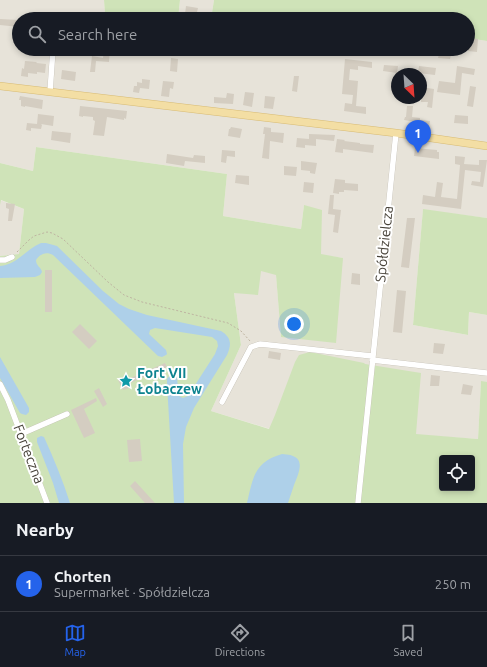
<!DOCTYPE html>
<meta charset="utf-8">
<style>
:root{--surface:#171b24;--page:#20242c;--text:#f1f3f6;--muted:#9ea1a6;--line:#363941;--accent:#2563eb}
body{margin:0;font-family:Ubuntu,sans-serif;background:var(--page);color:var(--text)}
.controls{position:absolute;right:12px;bottom:12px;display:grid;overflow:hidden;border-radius:4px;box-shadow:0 2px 6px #0003}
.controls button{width:36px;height:36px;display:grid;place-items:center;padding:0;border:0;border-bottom:1px solid var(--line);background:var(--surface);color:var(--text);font:20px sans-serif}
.compass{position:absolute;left:391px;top:68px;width:36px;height:36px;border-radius:50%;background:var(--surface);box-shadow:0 2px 6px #0003;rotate:155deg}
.you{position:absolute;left:294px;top:324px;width:14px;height:14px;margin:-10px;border:3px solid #fff;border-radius:50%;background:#1a73e8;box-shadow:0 0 0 6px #1a73e833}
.badge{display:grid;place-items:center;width:26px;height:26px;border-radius:50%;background:var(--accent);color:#fff;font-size:13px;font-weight:700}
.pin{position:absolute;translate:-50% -33px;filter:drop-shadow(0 1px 2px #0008)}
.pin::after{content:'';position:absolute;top:21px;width:14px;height:12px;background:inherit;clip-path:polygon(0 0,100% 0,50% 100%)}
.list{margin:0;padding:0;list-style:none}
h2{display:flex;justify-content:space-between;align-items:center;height:52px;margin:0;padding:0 16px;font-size:17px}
h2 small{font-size:13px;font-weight:400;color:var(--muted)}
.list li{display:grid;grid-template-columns:26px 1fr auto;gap:12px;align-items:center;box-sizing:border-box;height:56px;padding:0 16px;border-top:1px solid var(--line)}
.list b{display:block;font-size:15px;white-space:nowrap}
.list p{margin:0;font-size:13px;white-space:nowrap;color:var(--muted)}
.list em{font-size:13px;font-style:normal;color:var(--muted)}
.icon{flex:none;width:22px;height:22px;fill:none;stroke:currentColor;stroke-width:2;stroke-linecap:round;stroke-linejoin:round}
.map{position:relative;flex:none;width:487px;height:503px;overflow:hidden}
.search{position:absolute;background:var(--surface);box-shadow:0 2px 6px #0003;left:12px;right:12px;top:12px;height:44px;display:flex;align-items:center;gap:10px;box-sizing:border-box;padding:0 14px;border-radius:22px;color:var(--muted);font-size:15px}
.sheet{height:108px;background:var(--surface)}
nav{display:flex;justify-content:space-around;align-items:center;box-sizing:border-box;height:56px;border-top:1px solid var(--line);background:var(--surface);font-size:11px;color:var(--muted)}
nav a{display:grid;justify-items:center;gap:2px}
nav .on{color:var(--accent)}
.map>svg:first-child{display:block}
.residential{fill:#e7e3d9;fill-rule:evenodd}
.green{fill:#cfe3b8;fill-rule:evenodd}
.water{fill:#aed0e9}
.building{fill:#d4cdc1}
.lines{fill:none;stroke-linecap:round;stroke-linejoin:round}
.minor-casing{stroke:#beb9ae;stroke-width:6}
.major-casing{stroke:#d7bb75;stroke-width:8}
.path{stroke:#beb4a1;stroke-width:1;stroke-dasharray:2 2;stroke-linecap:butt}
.minor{stroke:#fff;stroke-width:5.5}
.major{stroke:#f3dea4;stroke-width:7}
.labels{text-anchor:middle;stroke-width:4;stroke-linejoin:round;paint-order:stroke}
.street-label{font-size:14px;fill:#474239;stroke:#fff}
.culture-label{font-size:14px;font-weight:bold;fill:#0d838f;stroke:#fff;text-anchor:start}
</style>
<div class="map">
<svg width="487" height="503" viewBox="0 0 487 503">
<rect width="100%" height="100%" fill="#f4f1eb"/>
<!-- residential -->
<path class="residential" d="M 0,0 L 104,0 L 105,15 L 127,19 L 19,19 L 19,49 L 331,49 L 377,54 L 378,49 L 468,49 L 468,38 L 487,41 L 487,218 L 423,210 L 413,325 L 468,335 L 469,312 L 487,315 L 487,382 L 481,382 L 478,439 L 416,435 L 280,432 L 211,411 L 241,345 L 234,293 L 261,270 L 276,274 L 281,337 L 343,258 L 321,255 L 304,205 L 301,229 L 223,216 L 227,174 L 36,147 L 33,171 L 0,163 ZM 397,74 L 421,74 L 421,98 L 397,98 Z
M 180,0 L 214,0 L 211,19 L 178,19 Z
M 0,200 L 24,209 L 19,254 L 0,256 Z"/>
<!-- green -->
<path class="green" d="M 104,0 L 180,0 L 178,19 L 127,19 L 105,15 Z
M 214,0 L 487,0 L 487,41 L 468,38 L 468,19 L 211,19 Z
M 36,147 L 227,174 L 223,216 L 301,229 L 304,205 L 322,210 L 321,254 L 343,258 L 336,343 L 281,337 L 276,275 L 261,271 L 258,295 L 234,293 L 241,345 L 211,411 L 269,429 L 275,415 L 295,362 L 299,355 L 310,352 L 364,363 L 365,364 L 421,373 L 416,434 L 478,439 L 481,381 L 487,382 L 487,503 L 0,503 L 0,256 L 19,254 L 24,209 L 1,200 L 0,205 L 0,163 L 33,171 ZM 442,458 L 472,458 L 472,488 L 442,488 Z
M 423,209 L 487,218 L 487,315 L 469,312 L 468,335 L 413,325 Z"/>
<!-- water -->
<path class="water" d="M 41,243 L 46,243 L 57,246 L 103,291 L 119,304 L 129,309 L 147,315 L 221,331 C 231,337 232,344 227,355 L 194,408 L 186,427 L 183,444 L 184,503 L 174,503 L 167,384 L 167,379 L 170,375 L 174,375 L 177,378 L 179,396 L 183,398 L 188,396 L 215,354 L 218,346 L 217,341 L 212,337 L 155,328 L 150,330 L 149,334 L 166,350 L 167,354 L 166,355 L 162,357 L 158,356 L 53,255 C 46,251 40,254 36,260 C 36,266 41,267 42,272 L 40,275 L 35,277 L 0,278 L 0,266 C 18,264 25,250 41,243 Z
M 0,357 L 29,408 L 29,412 L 26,415 L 22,414 L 20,413 L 0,378 Z
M 41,436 L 44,437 C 54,459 63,481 70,503 L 59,503 L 53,483 L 37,442 L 37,438 Z
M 282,454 C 306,455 301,468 294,485 C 292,491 290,497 288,503 L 247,503 C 253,478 254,462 282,454 Z"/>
<!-- building -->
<path class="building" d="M 186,6 L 198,8 L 196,16 L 185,14 Z
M 0,19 L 19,20 L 19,27 L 0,25 Z
M 468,38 L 478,39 L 477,52 L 468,51 Z
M 104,49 L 110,49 L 109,62 L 96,61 L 95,72 L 90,72 L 92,56 L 103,58 Z
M 440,50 L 452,51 L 450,59 L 438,58 Z
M 171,58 L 178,59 L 177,72 L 170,71 Z
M 345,59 L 372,62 L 372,68 L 358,66 L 358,70 L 350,69 L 349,80 L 358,81 L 356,106 L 366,107 L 366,114 L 344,111 L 345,103 L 352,104 L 353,95 L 342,94 Z
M 25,61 L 37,62 L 36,63 L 46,64 L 45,73 L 37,72 L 37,74 L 28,73 L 28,77 L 21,76 L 22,68 L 24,69 Z
M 384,65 L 398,66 L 397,73 L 383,71 Z
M 419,66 L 436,68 L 435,75 L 418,73 Z
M 457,66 L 475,69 L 474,75 L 462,73 L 460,95 L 437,92 L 439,81 L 455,83 Z
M 62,70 L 76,72 L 75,81 L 61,79 Z
M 294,76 L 299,76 L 297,92 L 292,91 Z
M 142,79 L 150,80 L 149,89 L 140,88 L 139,93 L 133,92 L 134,86 L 137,86 L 137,82 L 142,83 Z
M 163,81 L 174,82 L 173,89 L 170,88 L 169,97 L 161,96 Z
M 470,86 L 476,87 L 473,107 L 467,106 Z
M 421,87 L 434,89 L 432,108 L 427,107 L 428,102 L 421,102 Z
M 245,92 L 254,93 L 252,107 L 243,105 Z
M 227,93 L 234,94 L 233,104 L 214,103 L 214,97 L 226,98 Z
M 20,96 L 43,100 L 42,109 L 25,106 L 25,107 L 21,106 L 21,100 L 19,100 Z
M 265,96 L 275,97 L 273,109 L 264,108 Z
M 80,106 L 127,111 L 126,119 L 124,118 L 124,120 L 107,117 L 104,136 L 93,135 L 95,121 L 93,120 L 93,117 L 83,116 L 83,117 L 79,116 Z
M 407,106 L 413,106 L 412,117 L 420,118 L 420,120 L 430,121 L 429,127 L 415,125 L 416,122 L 404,120 L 405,117 L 406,117 Z
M 38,114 L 54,116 L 53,126 L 41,124 L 42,125 L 41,129 L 31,128 L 31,131 L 26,130 L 27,123 L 37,124 Z
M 455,115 L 468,116 L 468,124 L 454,123 Z
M 231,127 L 242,129 L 240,138 L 228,136 L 229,129 L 230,129 Z
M 264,127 L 271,128 L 271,132 L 284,133 L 283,143 L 270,141 L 269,159 L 262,158 L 265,134 L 263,134 Z
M 52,131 L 71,133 L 70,143 L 51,140 Z
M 309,134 L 335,135 L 334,141 L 316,139 L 316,146 L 305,145 L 305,148 L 296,147 L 297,138 L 309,139 Z
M 337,139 L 345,140 L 344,141 L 360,143 L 360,144 L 374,145 L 373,153 L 343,149 L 343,153 L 335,152 Z
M 415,148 L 437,150 L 437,152 L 439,152 L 439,159 L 414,156 Z
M 222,150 L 235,151 L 235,157 L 227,156 L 226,163 L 221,162 Z
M 167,154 L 193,158 L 194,155 L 205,156 L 205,163 L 185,161 L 184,166 L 166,163 Z
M 455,156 L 465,157 L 464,164 L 479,165 L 479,160 L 487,160 L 483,187 L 471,185 L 472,181 L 480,182 L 481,172 L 465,170 L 461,209 L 422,204 L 423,195 L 435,197 L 437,182 L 443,183 L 441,197 L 457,199 L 460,165 L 455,164 Z
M 301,161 L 317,163 L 315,174 L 310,173 L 310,171 L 301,170 Z
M 284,166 L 297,167 L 296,176 L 284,175 Z
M 236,175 L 249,176 L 249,185 L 235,183 Z
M 335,179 L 345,180 L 345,183 L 358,184 L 358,191 L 344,190 L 344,192 L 339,192 L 339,194 L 333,193 Z
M 304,182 L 314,183 L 313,193 L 303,192 Z
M 330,195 L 334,195 L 333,209 L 341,210 L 338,233 L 333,232 L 335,215 L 328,214 Z
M 6,203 L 15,204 L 12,221 L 8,221 L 9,209 L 6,208 Z
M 407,218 L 415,218 L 409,268 L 401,267 Z
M 45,270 L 52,270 L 52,312 L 45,312 Z
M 352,273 L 360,274 L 360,285 L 351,284 Z
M 397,290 L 406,291 L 402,333 L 393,332 Z
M 80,324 L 97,341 L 89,349 L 72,332 Z
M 434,343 L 445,344 L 443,354 L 433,353 Z
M 269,351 L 281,353 L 280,360 L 268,358 Z
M 165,363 L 167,367 L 128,384 L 129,388 L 123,390 L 118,380 L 124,377 L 126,380 Z
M 431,375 L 440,376 L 439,386 L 430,386 Z
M 463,384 L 473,386 L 471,395 L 461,394 Z
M 99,388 L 107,404 L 103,407 L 94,391 Z
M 96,398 L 97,401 L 84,409 L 95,433 L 84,438 L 71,410 Z
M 140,439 L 142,461 L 129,462 L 127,440 Z
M 135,481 L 155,503 L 145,503 L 130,486 Z"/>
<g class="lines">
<!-- minor casing -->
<g class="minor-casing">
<path id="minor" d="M 50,92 L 53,49
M 0,260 L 5,260 L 12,257
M 372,360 L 487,373
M 0,384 L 8,400 L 47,503
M 222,402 L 251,347 L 260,344 L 372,356
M 21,434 L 67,414
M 358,503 L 396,133"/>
</g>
<!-- major casing -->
<g class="major-casing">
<path id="major" d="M 0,86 L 396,133 L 487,146"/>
</g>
<!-- path -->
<path class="path" d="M 17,252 L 29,240 L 34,236 L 47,232 L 52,233 L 63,239 L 108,282 L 124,295 L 142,302 L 228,323 L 241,331 L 250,341"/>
<!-- minor -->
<use href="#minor" class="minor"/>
<!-- major -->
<use href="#major" class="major"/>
</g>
<!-- icons -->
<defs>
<g id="sight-bare" transform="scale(1.08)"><path d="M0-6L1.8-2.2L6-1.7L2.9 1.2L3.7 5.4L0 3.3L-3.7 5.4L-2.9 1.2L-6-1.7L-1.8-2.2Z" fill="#0f9aa8" stroke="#fff" stroke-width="2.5" paint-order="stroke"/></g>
</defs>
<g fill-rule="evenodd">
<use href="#sight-bare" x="126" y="381"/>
</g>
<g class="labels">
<!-- street labels -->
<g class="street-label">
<text transform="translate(384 244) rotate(-84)" y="5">Spółdzielcza</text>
<text transform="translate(29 454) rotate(69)" y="5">Forteczna</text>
</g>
<!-- culture labels -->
<g class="culture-label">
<text x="137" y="378">Fort VII<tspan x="137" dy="16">Łobaczew</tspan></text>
</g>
</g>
</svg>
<div class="controls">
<button><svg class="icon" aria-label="locate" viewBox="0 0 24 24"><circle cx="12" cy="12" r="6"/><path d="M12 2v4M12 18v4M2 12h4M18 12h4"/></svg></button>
</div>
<svg class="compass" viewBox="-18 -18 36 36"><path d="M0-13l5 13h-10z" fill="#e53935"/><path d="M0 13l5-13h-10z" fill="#9ea1a6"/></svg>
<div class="you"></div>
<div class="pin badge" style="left:418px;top:153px">1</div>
<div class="search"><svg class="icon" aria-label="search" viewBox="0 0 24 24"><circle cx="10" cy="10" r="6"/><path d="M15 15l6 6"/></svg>Search here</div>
</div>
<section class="sheet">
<h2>Nearby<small></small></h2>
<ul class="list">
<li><span class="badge">1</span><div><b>Chorten</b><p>Supermarket · Spółdzielcza</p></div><em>250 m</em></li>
</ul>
</section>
<nav>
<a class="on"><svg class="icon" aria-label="map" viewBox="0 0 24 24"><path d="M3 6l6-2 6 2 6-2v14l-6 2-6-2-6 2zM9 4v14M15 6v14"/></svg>Map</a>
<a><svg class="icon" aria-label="directions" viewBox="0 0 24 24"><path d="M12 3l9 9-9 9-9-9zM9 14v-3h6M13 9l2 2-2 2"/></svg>Directions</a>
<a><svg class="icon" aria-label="saved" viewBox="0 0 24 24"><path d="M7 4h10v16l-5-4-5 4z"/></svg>Saved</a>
</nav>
